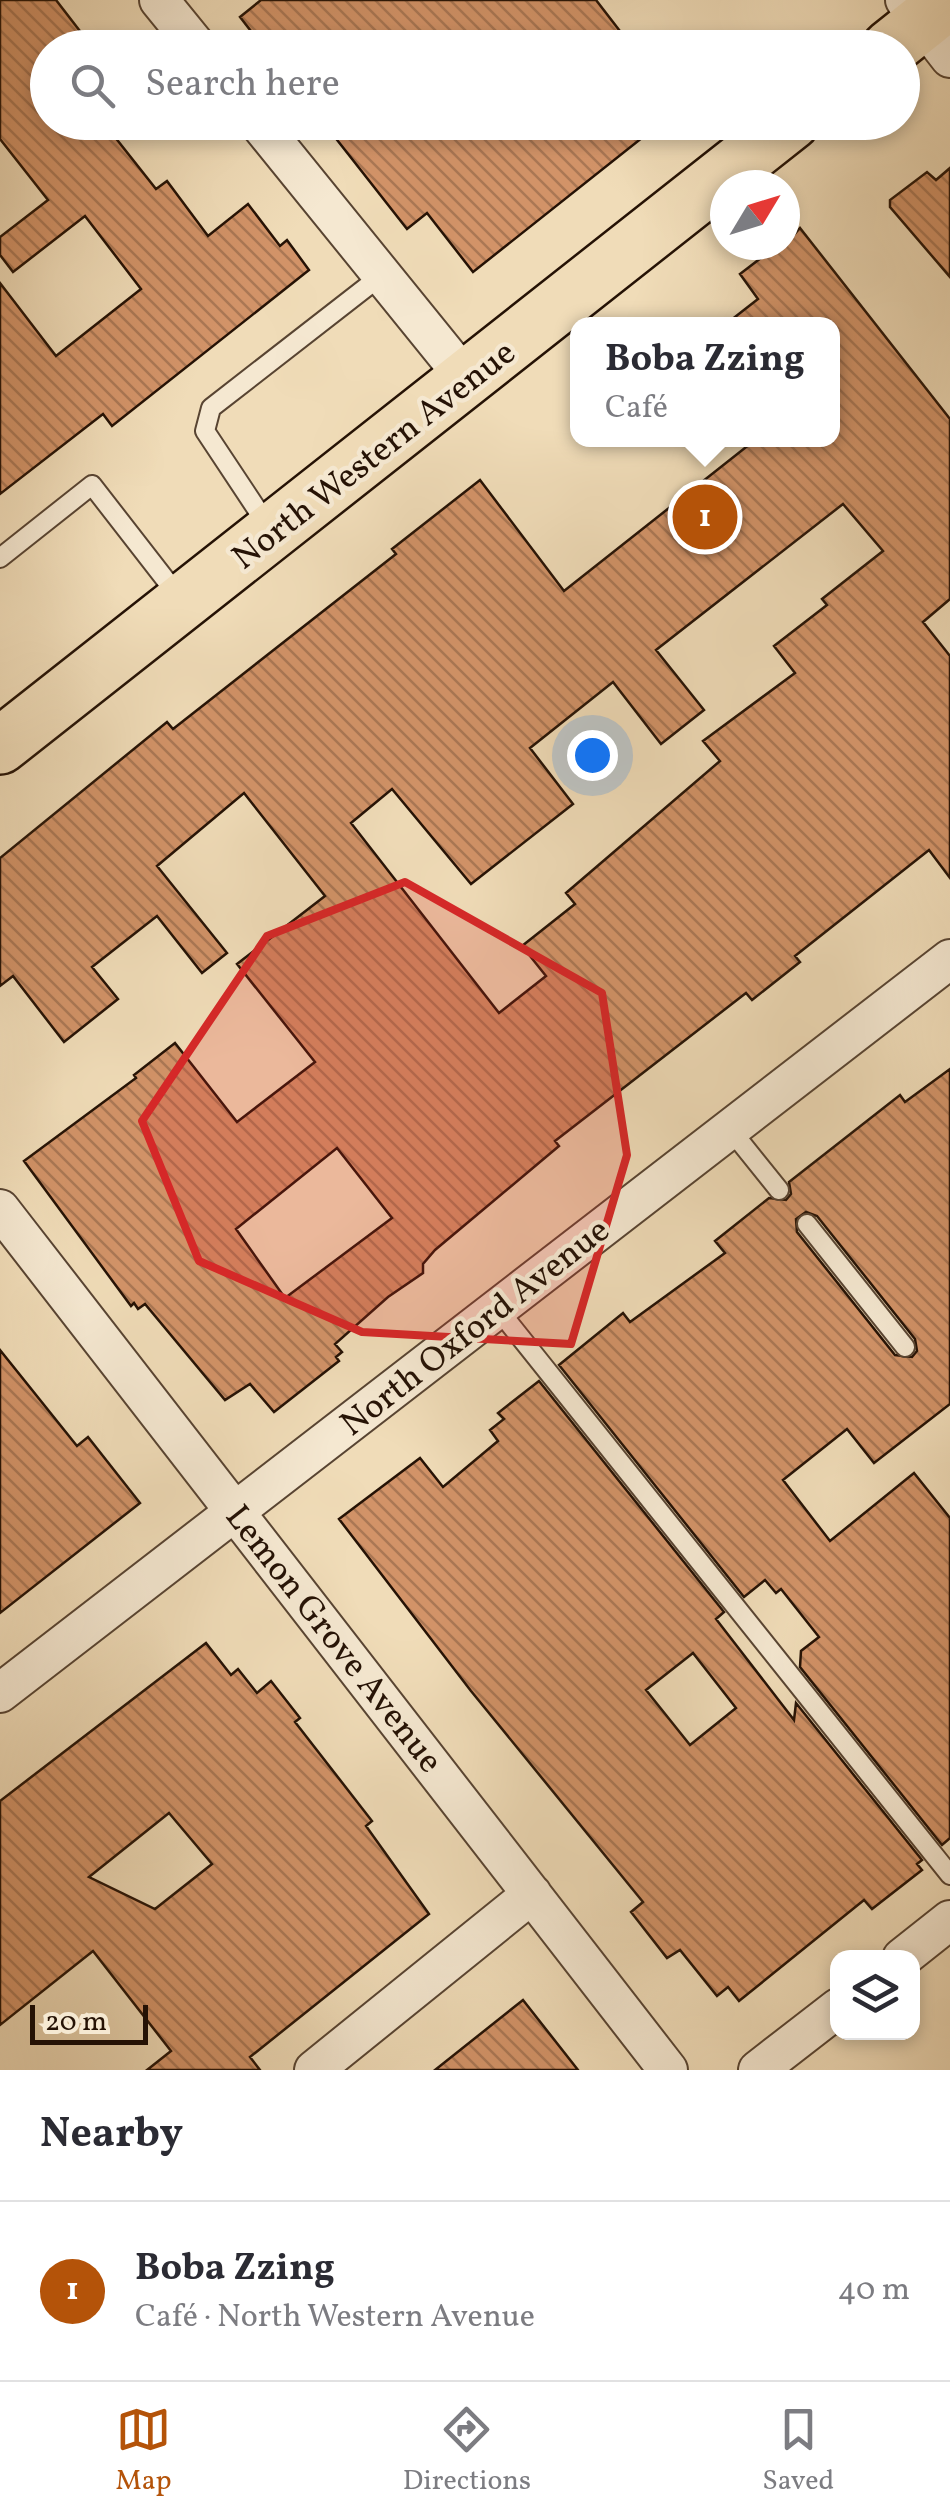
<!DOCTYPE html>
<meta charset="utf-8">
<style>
:root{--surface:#fff;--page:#f2f2f3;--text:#2b2b33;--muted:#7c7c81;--line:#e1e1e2;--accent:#b45309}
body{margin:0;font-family:Vollkorn,serif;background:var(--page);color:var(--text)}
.controls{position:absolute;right:30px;bottom:30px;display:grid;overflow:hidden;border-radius:20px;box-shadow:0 5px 15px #0003}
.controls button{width:90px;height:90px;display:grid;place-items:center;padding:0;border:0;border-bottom:2px solid var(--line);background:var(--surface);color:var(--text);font:50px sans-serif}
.compass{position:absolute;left:710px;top:170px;width:90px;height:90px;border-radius:50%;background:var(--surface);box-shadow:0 5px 15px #0003;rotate:52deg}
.scale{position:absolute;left:30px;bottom:25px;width:118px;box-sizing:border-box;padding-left:10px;border:5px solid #251205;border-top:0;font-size:28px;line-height:35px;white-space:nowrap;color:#251205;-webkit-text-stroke:8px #f5e8d1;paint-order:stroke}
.you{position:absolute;left:592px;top:755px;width:35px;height:35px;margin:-25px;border:8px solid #fff;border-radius:50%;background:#1a73e8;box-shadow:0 0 0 15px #1a73e833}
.badge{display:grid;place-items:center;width:65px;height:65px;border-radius:50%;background:var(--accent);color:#fff;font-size:32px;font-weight:700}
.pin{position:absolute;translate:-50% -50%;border:5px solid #fff;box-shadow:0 2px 10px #0006}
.popup{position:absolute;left:570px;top:317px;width:270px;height:130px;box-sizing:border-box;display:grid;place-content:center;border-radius:20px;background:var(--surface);filter:drop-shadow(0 2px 8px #0005);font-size:32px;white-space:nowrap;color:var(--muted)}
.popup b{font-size:38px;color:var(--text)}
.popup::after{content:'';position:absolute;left:50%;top:100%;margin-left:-20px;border:20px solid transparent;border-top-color:var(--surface)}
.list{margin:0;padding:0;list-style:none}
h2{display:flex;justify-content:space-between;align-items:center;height:130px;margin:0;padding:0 40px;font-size:42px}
h2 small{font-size:32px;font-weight:400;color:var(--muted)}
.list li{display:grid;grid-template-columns:65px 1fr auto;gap:30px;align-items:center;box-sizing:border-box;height:180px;padding:0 40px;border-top:2px solid var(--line)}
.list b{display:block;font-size:38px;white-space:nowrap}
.list p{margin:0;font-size:32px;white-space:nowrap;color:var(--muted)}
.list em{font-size:32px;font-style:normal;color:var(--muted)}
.icon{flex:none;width:55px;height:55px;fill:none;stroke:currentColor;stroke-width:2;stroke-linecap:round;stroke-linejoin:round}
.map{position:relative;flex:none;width:950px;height:2070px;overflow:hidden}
.search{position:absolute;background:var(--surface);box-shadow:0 5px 15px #0003;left:30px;right:30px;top:30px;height:110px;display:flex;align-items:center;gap:25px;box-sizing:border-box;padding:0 35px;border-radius:55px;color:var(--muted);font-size:38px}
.sheet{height:310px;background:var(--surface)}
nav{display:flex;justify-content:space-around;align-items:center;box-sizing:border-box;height:140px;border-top:2px solid var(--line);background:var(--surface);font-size:28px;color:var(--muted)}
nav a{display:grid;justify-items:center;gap:5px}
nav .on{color:var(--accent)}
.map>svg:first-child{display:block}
.building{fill:url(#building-back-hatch);stroke:#251205;stroke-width:2.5;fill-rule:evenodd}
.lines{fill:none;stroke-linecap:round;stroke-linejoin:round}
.service-casing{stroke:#584432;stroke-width:22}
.minor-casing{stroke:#584432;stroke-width:42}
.primary-casing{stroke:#251205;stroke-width:60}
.service{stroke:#f5e8d1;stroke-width:18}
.minor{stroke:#f5e8d1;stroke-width:38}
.primary{stroke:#f0dcb8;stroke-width:55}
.marked{fill:#d62828;fill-opacity:0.2;stroke:#d62828;stroke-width:8;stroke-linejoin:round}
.labels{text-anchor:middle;stroke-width:9;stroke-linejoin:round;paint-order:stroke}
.street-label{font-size:35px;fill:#251205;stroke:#f5e8d1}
</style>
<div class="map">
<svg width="950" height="2070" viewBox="0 0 950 2070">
<defs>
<pattern id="building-back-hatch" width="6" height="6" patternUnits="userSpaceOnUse" patternTransform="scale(2.5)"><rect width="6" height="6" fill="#d29368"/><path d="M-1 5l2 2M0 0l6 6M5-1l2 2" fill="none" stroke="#aa7754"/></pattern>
</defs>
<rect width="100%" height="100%" fill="#f0dcb8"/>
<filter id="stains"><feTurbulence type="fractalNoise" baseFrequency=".002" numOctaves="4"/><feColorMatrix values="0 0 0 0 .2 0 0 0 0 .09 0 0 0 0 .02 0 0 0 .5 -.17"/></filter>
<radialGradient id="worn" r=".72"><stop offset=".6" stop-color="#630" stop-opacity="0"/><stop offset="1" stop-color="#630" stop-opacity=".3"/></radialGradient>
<!-- building -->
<path class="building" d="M 0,0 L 56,0 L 93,48 L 48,48 L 48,122 L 103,122 L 156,189 L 167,181 L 208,236 L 248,204 L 280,246 L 287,240 L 309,270 L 112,426 L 103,414 L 0,494 L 0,283 L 56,356 L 141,289 L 85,216 L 13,272 L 0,255 L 0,237 L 48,200 L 0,139 Z
M 261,0 L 596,0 L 633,48 L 264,48 L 240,17 Z
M 323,122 L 662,122 L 473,272 L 427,213 L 407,229 Z
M 950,168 L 950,277 L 890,207 L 890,200 L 927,172 L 936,180 Z
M 800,228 L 950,419 L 950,599 L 923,622 L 950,656 L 950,878 L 929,850 L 795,956 L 800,962 L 752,1000 L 746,993 L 555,1141 L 559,1146 L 435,1250 L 423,1264 L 423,1273 L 388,1297 L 335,1344 L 342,1352 L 336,1357 L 339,1361 L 274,1412 L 250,1384 L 225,1400 L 145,1304 L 138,1309 L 134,1303 L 131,1306 L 24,1161 L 136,1078 L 134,1075 L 175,1043 L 237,1122 L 315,1062 L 237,964 L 325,896 L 244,793 L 157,866 L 227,953 L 202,973 L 157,916 L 92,967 L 118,999 L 64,1042 L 13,976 L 0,986 L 0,858 L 167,722 L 173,729 L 396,554 L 392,549 L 480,480 L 564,591 L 755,440 L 832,440 L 832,324 L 726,324 L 758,299 L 740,274 L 778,245 L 785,245 ZM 843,504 L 883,551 L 822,599 L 827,605 L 774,646 L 795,673 L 703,741 L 720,761 L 566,893 L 575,904 L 522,946 L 546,976 L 499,1013 L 351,823 L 392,789 L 471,884 L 573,804 L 530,748 L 613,682 L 661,744 L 704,710 L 656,650 ZM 337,1148 L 392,1218 L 285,1298 L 236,1229 Z
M 950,1069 L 950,1404 L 874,1463 L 847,1429 L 783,1480 L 830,1541 L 914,1473 L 950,1518 L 950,1838 L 942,1845 L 800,1667 L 801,1651 L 819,1637 L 781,1589 L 776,1593 L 765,1580 L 744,1597 L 559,1365 L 623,1313 L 630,1322 L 725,1253 L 715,1241 L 769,1198 L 786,1200 L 791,1194 L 789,1182 L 900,1095 L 905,1102 ZM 806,1212 L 817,1216 L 915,1339 L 917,1351 L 912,1357 L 895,1355 L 797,1232 L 796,1219 Z
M 0,1350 L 77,1446 L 88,1437 L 140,1503 L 0,1613 Z
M 539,1381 L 724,1612 L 716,1619 L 794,1720 L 796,1703 L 922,1860 L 917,1864 L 922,1870 L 872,1909 L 864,1900 L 739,2001 L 728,1987 L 717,1996 L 680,1950 L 667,1958 L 631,1912 L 643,1902 L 471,1691 L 339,1519 L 420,1458 L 443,1487 L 498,1441 L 490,1430 L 504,1419 L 498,1413 ZM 693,1653 L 736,1708 L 690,1745 L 646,1690 Z
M 206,1643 L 231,1675 L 238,1669 L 257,1693 L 271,1681 L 300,1718 L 295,1722 L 372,1821 L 366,1826 L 429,1914 L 250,2057 L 260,2070 L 147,2070 L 171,2051 L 93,1951 L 0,2025 L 0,1801 ZM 169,1813 L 212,1864 L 155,1909 L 89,1877 Z
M 523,2000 L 578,2070 L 435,2070 Z"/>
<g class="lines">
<!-- service casing -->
<g class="service-casing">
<path id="service" d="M 268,526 L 205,431 L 211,408 L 382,275
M 0,558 L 92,485 L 179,597
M 730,1129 L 779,1190
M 807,1224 L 905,1347
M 497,1308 L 950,1875"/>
</g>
<!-- minor casing -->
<g class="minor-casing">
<path id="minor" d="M 159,0 L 198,48
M 905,0 L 950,58
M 258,122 L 467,380
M 0,1209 L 668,2070
M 0,1693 L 950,959
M 902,1958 L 950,1920
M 314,2070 L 532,1894
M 758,2070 L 838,2008"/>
</g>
<!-- primary casing -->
<g class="primary-casing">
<path id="primary" d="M 890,48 L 950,0
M 0,746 L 791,122"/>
</g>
<!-- service -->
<use href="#service" class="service"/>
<!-- minor -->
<use href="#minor" class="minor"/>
<!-- primary -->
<use href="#primary" class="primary"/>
</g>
<!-- marked area -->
<path class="marked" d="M 405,882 L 602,993 L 627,1155 L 571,1344 L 362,1332 L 199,1261 L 142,1121 L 267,936 Z"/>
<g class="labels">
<!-- street labels -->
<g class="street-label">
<text transform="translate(373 454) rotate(-38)" y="12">North Western Avenue</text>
<text transform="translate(474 1326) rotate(-38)" y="12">North Oxford Avenue</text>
<text transform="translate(335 1638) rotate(52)" y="12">Lemon Grove Avenue</text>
</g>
</g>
<rect width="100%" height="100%" filter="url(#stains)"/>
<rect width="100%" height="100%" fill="url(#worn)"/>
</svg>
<div class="controls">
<button><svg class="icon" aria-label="layers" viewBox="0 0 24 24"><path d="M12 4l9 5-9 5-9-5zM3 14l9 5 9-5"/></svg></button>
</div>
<svg class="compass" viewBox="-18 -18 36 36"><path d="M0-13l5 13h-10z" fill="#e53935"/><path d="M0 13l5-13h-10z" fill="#7c7c81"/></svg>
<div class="scale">20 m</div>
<div class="you"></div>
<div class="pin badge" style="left:705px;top:517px">1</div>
<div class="popup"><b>Boba Zzing</b>Café</div>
<div class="search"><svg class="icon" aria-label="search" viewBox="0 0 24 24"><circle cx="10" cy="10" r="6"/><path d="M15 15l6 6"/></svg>Search here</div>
</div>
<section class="sheet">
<h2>Nearby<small></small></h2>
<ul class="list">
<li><span class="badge">1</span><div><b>Boba Zzing</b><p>Café · North Western Avenue</p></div><em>40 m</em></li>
</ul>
</section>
<nav>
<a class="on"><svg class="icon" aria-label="map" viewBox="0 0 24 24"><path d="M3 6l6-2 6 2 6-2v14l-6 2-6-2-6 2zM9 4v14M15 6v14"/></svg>Map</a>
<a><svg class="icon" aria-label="directions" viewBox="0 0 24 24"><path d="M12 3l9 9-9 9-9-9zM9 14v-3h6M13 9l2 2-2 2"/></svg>Directions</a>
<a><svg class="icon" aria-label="saved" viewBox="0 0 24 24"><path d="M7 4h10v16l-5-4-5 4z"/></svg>Saved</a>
</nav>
